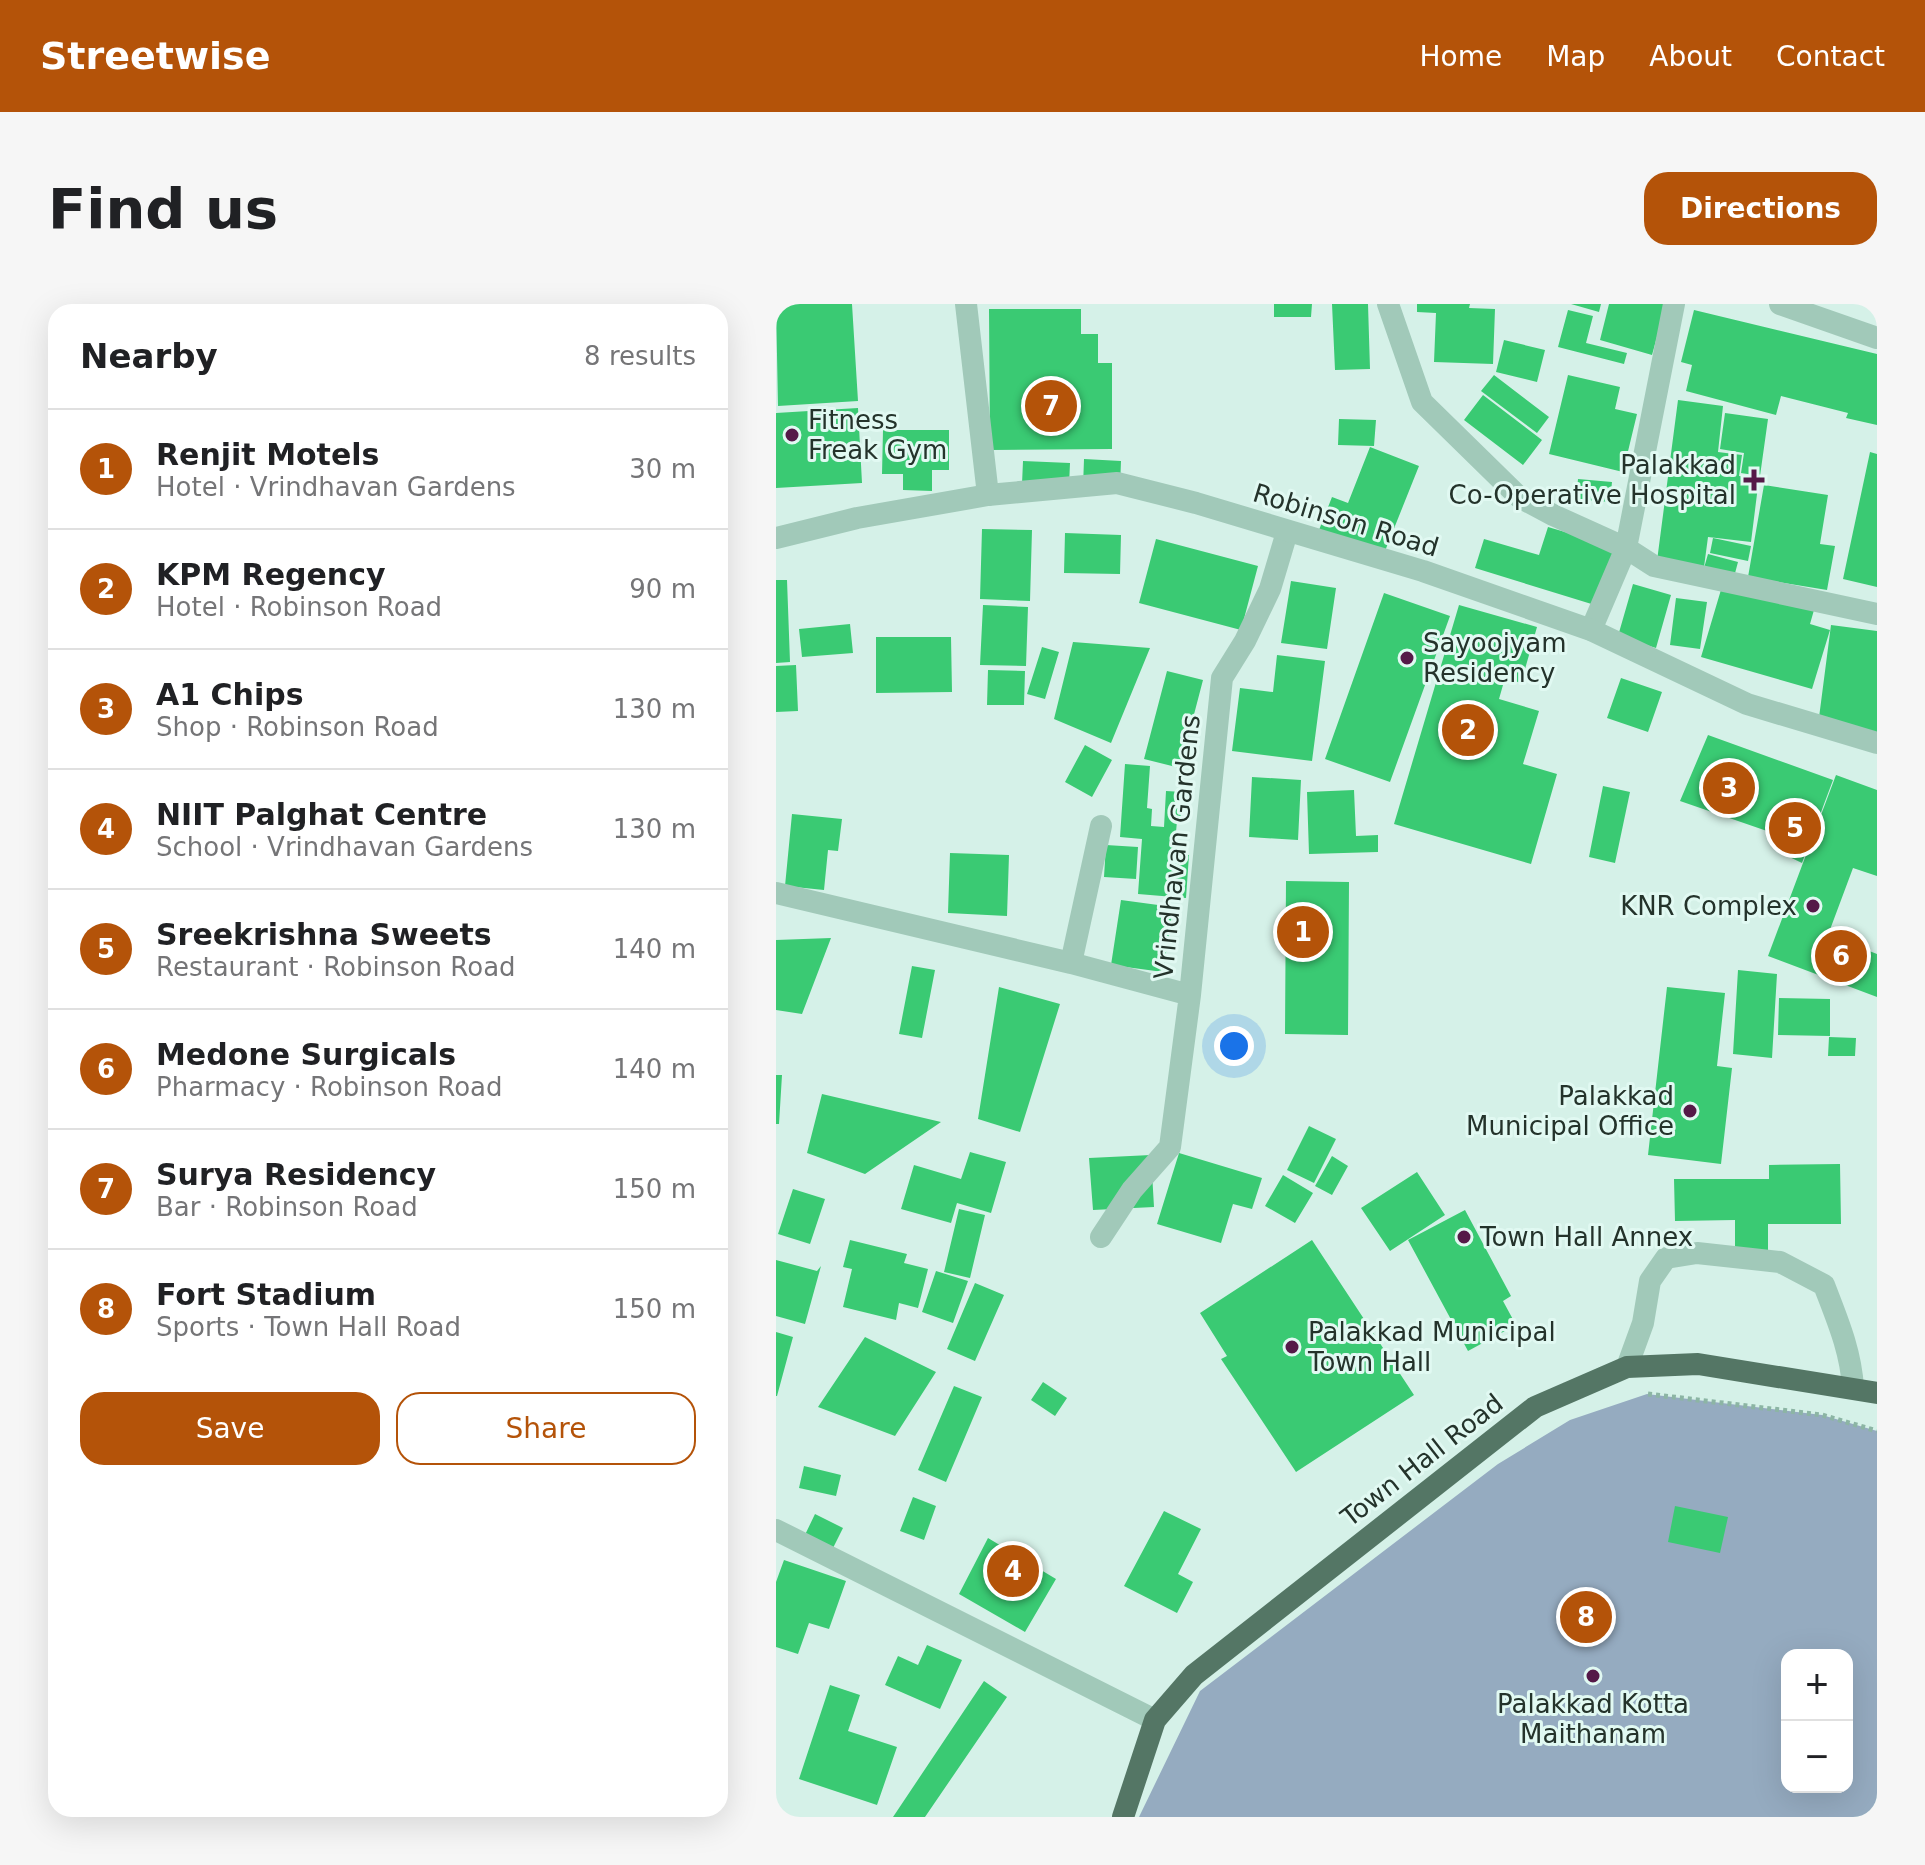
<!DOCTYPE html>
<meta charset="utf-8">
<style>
:root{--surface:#fff;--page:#f6f6f6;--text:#202124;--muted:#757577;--line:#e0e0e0;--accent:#b45309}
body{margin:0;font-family:"DejaVu Sans",sans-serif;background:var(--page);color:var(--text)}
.controls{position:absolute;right:24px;bottom:24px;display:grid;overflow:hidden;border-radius:16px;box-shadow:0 8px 32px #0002}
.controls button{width:72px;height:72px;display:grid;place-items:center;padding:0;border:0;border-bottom:2px solid var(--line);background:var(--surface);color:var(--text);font:40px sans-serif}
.you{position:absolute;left:458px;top:742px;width:28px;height:28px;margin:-20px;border:6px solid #fff;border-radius:50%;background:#1a73e8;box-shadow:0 0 0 12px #1a73e833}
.badge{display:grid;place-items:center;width:52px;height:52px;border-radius:50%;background:var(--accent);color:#fff;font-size:26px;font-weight:700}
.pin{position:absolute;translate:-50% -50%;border:4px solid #fff;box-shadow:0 2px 8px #0006}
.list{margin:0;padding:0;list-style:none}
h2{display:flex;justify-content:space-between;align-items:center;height:104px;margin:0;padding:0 32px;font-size:34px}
h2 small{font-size:26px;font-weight:400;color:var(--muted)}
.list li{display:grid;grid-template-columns:52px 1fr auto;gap:24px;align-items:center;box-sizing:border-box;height:120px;padding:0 32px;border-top:2px solid var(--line)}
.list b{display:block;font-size:30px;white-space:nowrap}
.list p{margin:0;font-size:26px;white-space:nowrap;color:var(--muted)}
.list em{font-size:26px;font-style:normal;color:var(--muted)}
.actions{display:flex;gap:16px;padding:24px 32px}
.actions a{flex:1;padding:18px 0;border:2px solid var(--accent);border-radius:24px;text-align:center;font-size:28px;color:var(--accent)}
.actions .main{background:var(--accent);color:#fff}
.map{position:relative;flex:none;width:1101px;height:1513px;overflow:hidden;border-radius:24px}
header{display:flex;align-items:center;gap:48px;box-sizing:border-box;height:112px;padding:0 40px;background:var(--accent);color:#fff}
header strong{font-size:38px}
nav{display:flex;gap:44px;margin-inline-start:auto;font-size:28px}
.intro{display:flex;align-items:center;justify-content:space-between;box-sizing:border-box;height:192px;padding:0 48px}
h1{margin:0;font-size:56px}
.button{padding:20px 36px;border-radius:24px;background:var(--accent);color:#fff;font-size:28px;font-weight:700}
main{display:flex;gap:48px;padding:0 48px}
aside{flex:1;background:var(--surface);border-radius:24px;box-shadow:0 8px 32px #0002}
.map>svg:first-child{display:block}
.green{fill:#95abc0;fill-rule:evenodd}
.building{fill:#3aca73}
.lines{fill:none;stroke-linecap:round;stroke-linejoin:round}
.path{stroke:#8cb5a4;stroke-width:5;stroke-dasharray:4 4;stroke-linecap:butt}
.minor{stroke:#a1c9b9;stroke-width:22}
.tertiary{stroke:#a1c9b9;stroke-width:22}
.primary{stroke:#547665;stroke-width:22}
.poi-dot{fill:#551948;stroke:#e1f9f2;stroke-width:3}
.labels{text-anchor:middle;stroke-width:6;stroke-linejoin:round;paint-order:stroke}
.poi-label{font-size:26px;fill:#24332b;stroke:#e1f9f2;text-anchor:start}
.street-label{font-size:26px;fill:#24332b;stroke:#e1f9f2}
</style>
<header>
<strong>Streetwise</strong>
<nav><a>Home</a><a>Map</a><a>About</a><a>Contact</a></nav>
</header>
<div class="intro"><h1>Find us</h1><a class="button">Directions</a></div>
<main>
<aside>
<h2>Nearby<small>8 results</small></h2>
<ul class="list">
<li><span class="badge">1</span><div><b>Renjit Motels</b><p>Hotel · Vrindhavan Gardens</p></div><em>30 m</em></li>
<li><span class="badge">2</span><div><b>KPM Regency</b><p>Hotel · Robinson Road</p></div><em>90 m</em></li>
<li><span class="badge">3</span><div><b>A1 Chips</b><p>Shop · Robinson Road</p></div><em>130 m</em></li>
<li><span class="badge">4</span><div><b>NIIT Palghat Centre</b><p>School · Vrindhavan Gardens</p></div><em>130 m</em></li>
<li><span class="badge">5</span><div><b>Sreekrishna Sweets</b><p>Restaurant · Robinson Road</p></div><em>140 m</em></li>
<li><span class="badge">6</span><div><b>Medone Surgicals</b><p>Pharmacy · Robinson Road</p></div><em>140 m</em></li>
<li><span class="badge">7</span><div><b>Surya Residency</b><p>Bar · Robinson Road</p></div><em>150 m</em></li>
<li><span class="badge">8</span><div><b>Fort Stadium</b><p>Sports · Town Hall Road</p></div><em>150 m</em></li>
</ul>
<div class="actions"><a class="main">Save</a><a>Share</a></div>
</aside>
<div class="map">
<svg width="1101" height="1513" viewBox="0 0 1101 1513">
<rect width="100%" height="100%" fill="#d5f1e8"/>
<!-- green -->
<path class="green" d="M 871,1090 L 1046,1111 L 1101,1127 L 1101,1513 L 363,1513 L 424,1387 L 722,1160 L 794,1116 ZM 1011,1351 L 1071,1351 L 1071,1483 L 1011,1483 Z"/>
<!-- building -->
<path class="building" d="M 0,0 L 76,0 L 82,97 L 2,102 Z
M 498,0 L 536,0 L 535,13 L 498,13 Z
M 556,0 L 592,0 L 594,65 L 559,66 Z
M 641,0 L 694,0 L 693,4 L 719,5 L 717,60 L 658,58 L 660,9 L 641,8 Z
M 795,0 L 825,0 L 823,8 Z
M 833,0 L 890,0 L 876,51 L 824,36 Z
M 213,5 L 305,5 L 305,30 L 322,30 L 322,59 L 336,59 L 336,145 L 214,146 Z
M 792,6 L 817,12 L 810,39 L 851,49 L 848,60 L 782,43 Z
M 918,6 L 1101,50 L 1101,121 L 1070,114 L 1072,109 L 1005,92 L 1000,111 L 910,87 L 916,61 L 905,58 Z
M 728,36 L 769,46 L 761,78 L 720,68 Z
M 718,71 L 773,113 L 761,129 L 705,87 Z
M 792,71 L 844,83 L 839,105 L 861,110 L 847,168 L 773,150 Z
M 707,91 L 766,136 L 747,161 L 688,116 Z
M 902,96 L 947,102 L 942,148 L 966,151 L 963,172 L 983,174 L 975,238 L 932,233 L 928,263 L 881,257 Z
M 82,104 L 86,179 L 0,184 L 0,109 Z
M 949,109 L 992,115 L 984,172 L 965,169 L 968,149 L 944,145 Z
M 563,115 L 600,116 L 598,142 L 562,141 Z
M 107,126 L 173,126 L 173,166 L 156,166 L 156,187 L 127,186 L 127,170 L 106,170 Z
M 594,143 L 643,162 L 607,252 L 543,226 L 556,193 L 572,199 Z
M 1094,148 L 1101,150 L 1101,283 L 1067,275 Z
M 308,155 L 345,157 L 344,184 L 307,183 Z
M 247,157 L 294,159 L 293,182 L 246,180 Z
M 802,175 L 836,178 L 834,198 L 800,195 Z
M 988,181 L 1052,191 L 1044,240 L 1059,242 L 1051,286 L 972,273 Z
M 772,223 L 840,243 L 822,302 L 699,264 L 708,235 L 763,251 Z
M 206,225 L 256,226 L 254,297 L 204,295 Z
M 289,229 L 345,231 L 344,270 L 288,269 Z
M 937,234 L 975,242 L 972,257 L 934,249 Z
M 380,235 L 482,262 L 465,326 L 363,299 Z
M 932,250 L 962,258 L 958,273 L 928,264 Z
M 0,276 L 11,276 L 14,358 L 0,359 Z
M 515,277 L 560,284 L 551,345 L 505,339 Z
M 947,279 L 1038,306 L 1034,320 L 1054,326 L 1036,385 L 925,353 Z
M 857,280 L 895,291 L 880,344 L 842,332 Z
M 608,289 L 674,312 L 614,478 L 549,455 Z
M 900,294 L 931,298 L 924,345 L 894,341 Z
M 207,301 L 252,303 L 250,362 L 204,361 Z
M 683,301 L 761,323 L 745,379 L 729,374 L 723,395 L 763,407 L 747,460 L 781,470 L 755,560 L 618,520 Z
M 74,320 L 77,349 L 26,353 L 23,325 Z
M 1055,321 L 1101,327 L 1101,436 L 1041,429 Z
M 100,333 L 175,333 L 176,388 L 100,389 Z
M 297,338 L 374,344 L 335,439 L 278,415 Z
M 266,343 L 283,348 L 269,395 L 251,390 Z
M 501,351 L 549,357 L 536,457 L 456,447 L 464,384 L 497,388 Z
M 20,361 L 22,407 L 0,408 L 0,362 Z
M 212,366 L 249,367 L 248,401 L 211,401 Z
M 391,367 L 427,376 L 404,464 L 368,455 Z
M 845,374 L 886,388 L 872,428 L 831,414 Z
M 932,431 L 1057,476 L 1026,559 L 1003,548 L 1008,533 L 904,497 Z
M 309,441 L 336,456 L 316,493 L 289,478 Z
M 349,460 L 374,462 L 371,504 L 376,505 L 375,522 L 388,523 L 390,487 L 407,488 L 404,517 L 401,517 L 398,550 L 413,551 L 410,594 L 362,590 L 366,535 L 344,533 Z
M 1060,471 L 1101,486 L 1101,572 L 1077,564 L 1052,631 L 1101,650 L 1101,693 L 992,652 Z
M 476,473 L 525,476 L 522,536 L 473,533 Z
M 827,482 L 854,488 L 839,559 L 813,553 Z
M 578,486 L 580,532 L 602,531 L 602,548 L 533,550 L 531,488 Z
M 16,510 L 66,515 L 62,547 L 52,546 L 48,586 L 9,582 Z
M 330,541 L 362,543 L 360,575 L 328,573 Z
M 174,549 L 233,551 L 231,612 L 172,609 Z
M 510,577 L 573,578 L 572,731 L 509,730 Z
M 345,596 L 397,603 L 387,668 L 335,661 Z
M 55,634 L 26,710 L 0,706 L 0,636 Z
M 136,662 L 159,666 L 146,734 L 123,730 Z
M 962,666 L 1001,670 L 996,754 L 957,750 Z
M 223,683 L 284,700 L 244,828 L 202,815 Z
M 891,683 L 949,689 L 941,762 L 956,764 L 945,860 L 872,851 Z
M 1003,694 L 1054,695 L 1054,732 L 1002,731 Z
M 1053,733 L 1080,734 L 1079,752 L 1052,752 Z
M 0,771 L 6,771 L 3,820 L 0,820 Z
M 46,790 L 165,818 L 89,870 L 31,849 Z
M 533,822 L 560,835 L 538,879 L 511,866 Z
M 194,848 L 230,858 L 215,909 L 181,899 L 175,919 L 125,905 L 138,861 L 185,875 Z
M 403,849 L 486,874 L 476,905 L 457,900 L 445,939 L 381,920 Z
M 375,851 L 378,903 L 317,906 L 313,854 Z
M 556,852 L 572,862 L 556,891 L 539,882 Z
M 1064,860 L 1065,920 L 992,920 L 992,946 L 959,946 L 959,916 L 899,917 L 898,875 L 993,875 L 993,861 Z
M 641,868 L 669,911 L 614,947 L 585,904 Z
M 507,871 L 537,889 L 519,919 L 489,902 Z
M 17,885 L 49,895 L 34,940 L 2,930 Z
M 183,905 L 209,911 L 194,974 L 168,968 Z
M 689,906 L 735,992 L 727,997 L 740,1021 L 692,1047 L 632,936 Z
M 74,936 L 131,950 L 128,959 L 152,965 L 142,1004 L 123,999 L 120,1016 L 67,1003 L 76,965 L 67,963 Z
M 536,936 L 638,1091 L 520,1168 L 445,1055 L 451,1052 L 424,1009 Z
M 0,956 L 41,967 L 45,962 L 29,1020 L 0,1012 Z
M 160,967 L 192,977 L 177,1019 L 146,1008 Z
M 199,979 L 228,991 L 199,1057 L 171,1045 Z
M 0,1028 L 17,1033 L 1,1092 L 0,1092 Z
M 89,1033 L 160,1068 L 119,1132 L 42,1103 Z
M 267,1078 L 291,1094 L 279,1112 L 255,1096 Z
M 178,1082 L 206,1093 L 170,1178 L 142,1166 Z
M 28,1162 L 65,1171 L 60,1192 L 23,1184 Z
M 137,1193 L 160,1202 L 148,1236 L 124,1227 Z
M 899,1202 L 952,1213 L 944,1249 L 892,1238 Z
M 388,1207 L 425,1225 L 402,1270 L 417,1278 L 401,1309 L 348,1282 Z
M 39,1210 L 67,1224 L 55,1248 L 27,1235 Z
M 212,1234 L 280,1275 L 249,1328 L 183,1290 Z
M 8,1256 L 70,1277 L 53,1325 L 33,1319 L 22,1350 L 0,1343 L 0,1278 Z
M 151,1341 L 186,1356 L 164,1405 L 109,1381 L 122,1352 L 142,1361 Z
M 208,1377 L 231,1393 L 149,1513 L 117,1513 Z
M 54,1381 L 84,1391 L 72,1427 L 121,1443 L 101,1501 L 23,1475 Z"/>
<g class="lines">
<!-- path -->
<path class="path" d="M 872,1090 L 1046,1111 L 1101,1127"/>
<!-- minor -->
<path class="minor" d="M 190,0 L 212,191
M 612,0 L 646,98 L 743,193 L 777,211 L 850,244 L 878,262 L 1101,310
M 1004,0 L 1101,34
M 815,326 L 850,244 L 898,0
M 0,589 L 295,659 L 414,691 L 446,374 L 469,337 L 494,285 L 511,228
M 295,659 L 325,522
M 325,933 L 356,886 L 394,843 L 414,691
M 0,1226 L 379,1416"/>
<!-- tertiary -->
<path class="tertiary" d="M 0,234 L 81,214 L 212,191 L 341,179 L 420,199 L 647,267 L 815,326 L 971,400 L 1101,439
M 851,1063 L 867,1019 L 874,977 L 890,954 L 921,949 L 1004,958 L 1048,981 C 1061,1015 1075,1047 1077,1084"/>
<!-- primary -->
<path class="primary" d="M 347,1513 L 379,1416 L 418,1371 L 759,1103 L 851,1063 L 922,1060 L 1101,1089"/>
</g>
<!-- markers -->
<g class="poi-dot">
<circle cx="16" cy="131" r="8"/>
<path d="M974 164h8v8h8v8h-8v8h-8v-8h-8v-8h8z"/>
<circle cx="631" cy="354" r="8"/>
<circle cx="1037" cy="602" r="8"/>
<circle cx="914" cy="807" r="8"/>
<circle cx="688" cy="933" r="8"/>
<circle cx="516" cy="1043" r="8"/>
<circle cx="817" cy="1372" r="8"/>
</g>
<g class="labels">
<!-- poi labels -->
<g class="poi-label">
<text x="32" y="125">Fitness<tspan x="32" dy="30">Freak Gym</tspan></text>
<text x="960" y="170" text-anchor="end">Palakkad<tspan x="960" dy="30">Co-Operative Hospital</tspan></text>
<text x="647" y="348">Sayoojyam<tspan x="647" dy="30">Residency</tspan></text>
<text x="1021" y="611" text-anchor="end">KNR Complex</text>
<text x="898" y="801" text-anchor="end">Palakkad<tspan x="898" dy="30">Municipal Office</tspan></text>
<text x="704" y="942">Town Hall Annex</text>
<text x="532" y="1037">Palakkad Municipal<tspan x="532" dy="30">Town Hall</tspan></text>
<text x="817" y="1409" text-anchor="middle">Palakkad Kotta<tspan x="817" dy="30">Maithanam</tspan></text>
</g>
<!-- street labels -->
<g class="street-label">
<text transform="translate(570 216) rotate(17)" y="9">Robinson Road</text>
<text transform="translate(401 543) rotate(-84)" y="9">Vrindhavan Gardens</text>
<text transform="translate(646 1156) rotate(-38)" y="9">Town Hall Road</text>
</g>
</g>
</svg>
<div class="controls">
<button>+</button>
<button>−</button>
</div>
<div class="you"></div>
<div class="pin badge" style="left:527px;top:628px">1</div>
<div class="pin badge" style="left:692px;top:426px">2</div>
<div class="pin badge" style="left:953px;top:484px">3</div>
<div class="pin badge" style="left:237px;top:1267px">4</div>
<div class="pin badge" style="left:1019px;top:524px">5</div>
<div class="pin badge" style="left:1065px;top:652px">6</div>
<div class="pin badge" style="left:275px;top:102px">7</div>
<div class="pin badge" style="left:810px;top:1313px">8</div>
</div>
</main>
